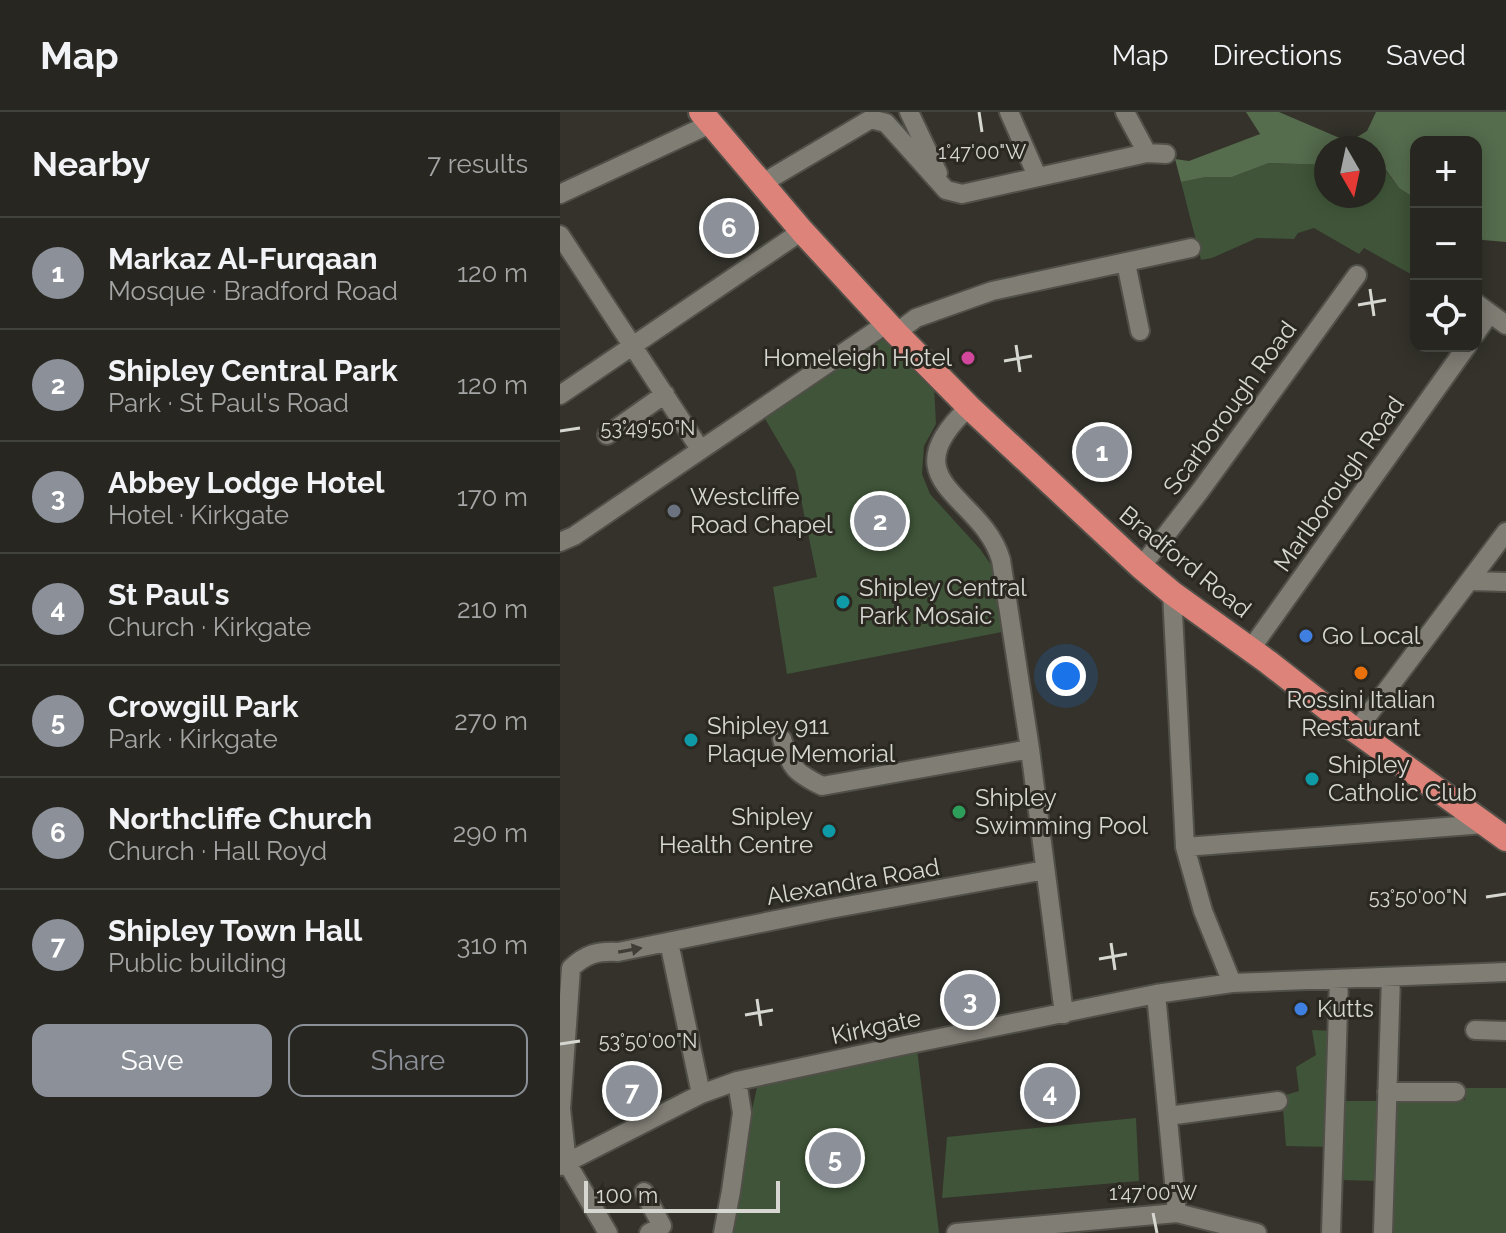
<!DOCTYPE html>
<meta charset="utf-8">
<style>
:root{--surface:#272620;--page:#2f2e29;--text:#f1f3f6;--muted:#a4a5a5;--line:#43433e;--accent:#8c9099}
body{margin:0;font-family:Raleway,sans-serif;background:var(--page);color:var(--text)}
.controls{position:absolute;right:24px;top:24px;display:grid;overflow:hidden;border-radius:16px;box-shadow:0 4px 20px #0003}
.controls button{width:72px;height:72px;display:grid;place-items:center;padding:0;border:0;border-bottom:2px solid var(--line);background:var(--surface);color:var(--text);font:40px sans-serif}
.compass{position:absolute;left:754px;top:24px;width:72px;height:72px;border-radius:50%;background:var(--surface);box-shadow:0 4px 20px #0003;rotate:171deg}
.scale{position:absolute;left:24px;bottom:20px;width:196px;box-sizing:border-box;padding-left:8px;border:4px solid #d7d7d2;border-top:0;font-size:22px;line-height:28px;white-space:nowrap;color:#d7d7d2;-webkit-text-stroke:6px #2a2821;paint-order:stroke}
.you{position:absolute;left:506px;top:564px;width:28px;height:28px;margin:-20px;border:6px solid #fff;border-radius:50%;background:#1a73e8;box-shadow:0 0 0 12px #1a73e833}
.badge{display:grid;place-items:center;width:52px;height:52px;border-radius:50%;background:var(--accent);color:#fff;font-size:26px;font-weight:700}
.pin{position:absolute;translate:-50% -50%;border:4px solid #fff;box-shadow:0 2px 8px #0006}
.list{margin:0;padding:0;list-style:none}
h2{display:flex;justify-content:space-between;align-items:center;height:104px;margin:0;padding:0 32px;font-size:34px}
h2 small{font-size:26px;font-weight:400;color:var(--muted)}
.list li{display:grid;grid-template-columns:52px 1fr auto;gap:24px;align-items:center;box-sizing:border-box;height:112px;padding:0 32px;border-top:2px solid var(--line)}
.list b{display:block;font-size:30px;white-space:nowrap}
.list p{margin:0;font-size:26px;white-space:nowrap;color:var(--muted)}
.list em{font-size:26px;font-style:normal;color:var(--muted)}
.actions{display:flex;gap:16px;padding:24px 32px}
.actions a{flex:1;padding:18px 0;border:2px solid var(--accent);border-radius:16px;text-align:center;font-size:28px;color:var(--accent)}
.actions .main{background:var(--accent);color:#fff}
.icon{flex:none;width:44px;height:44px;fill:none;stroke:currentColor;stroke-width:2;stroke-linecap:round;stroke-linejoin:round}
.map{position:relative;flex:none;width:946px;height:1121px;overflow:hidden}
header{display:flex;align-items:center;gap:48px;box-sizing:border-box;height:112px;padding:0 40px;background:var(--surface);border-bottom:2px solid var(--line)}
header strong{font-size:38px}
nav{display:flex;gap:44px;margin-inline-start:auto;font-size:28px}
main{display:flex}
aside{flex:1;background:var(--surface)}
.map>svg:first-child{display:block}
.green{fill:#3f5438}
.forest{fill:#556c4d}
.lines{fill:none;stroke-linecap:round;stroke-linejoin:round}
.minor-casing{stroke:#504f48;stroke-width:22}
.highway-casing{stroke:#504f48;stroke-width:28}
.minor{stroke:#7f7d74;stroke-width:18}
.highway{stroke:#de8379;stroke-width:24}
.oneway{fill:#3f3d36}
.ticks{fill:none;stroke:#d7d7d2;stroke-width:3}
.hotel-dot{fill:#d1479c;stroke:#2a2821;stroke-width:3}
.worship-dot{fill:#6b7280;stroke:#2a2821;stroke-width:3}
.culture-dot{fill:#0f9aa8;stroke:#2a2821;stroke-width:3}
.shop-dot{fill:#3f7fe0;stroke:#2a2821;stroke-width:3}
.food-dot{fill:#e8710a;stroke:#2a2821;stroke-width:3}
.leisure-dot{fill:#2e9e5b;stroke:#2a2821;stroke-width:3}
.labels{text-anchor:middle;stroke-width:6;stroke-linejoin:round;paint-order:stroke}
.poi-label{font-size:24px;fill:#d7d7d2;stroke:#2a2821;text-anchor:start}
.street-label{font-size:24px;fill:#d7d7d2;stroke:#2a2821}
.ticks-label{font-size:20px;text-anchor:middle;fill:#d7d7d2;stroke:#2a2821;stroke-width:6;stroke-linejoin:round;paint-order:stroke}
</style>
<header>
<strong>Map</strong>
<nav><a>Map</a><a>Directions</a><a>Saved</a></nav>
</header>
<main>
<aside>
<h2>Nearby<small>7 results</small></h2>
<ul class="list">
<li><span class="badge">1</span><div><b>Markaz Al-Furqaan</b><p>Mosque · Bradford Road</p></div><em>120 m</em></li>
<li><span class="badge">2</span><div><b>Shipley Central Park</b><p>Park · St Paul's Road</p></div><em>120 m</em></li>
<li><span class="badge">3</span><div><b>Abbey Lodge Hotel</b><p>Hotel · Kirkgate</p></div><em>170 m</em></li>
<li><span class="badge">4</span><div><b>St Paul's</b><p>Church · Kirkgate</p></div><em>210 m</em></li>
<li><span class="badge">5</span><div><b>Crowgill Park</b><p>Park · Kirkgate</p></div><em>270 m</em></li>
<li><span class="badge">6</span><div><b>Northcliffe Church</b><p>Church · Hall Royd</p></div><em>290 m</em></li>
<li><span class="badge">7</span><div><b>Shipley Town Hall</b><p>Public building</p></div><em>310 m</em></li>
</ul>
<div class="actions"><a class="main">Save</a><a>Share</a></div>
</aside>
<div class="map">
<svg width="946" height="1121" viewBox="0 0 946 1121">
<rect width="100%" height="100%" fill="#34322b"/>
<!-- green -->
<path class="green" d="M 709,51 L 766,53 L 766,84 L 814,84 L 814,51 L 820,51 L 839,76 L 856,87 L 856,165 L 804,136 L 799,142 L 754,116 L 738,121 L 734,127 L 697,126 L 652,146 L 641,148 L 621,70 L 646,65 L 672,65 Z
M 328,224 L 374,274 L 376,312 L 364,334 L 362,362 L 370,382 L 420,437 L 432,454 L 442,520 L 227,562 L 213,475 L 257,465 L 235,358 L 204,305 Z
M 752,918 L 772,919 L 769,1035 L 726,1034 L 722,984 L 739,979 L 736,955 L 756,943 Z
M 357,937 L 379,1121 L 164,1121 L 198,971 Z
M 906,976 L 946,976 L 946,1121 L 830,1121 L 835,987 L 905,988 Z
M 785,989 L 820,989 L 819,1069 L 781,1068 Z
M 576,1006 L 579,1069 L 382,1086 L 387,1025 Z"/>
<!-- forest -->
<path class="forest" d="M 686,0 L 719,0 L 789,30 L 807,19 L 816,0 L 946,0 L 946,130 L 923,128 L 916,124 L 916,30 L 856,30 L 856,87 L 839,76 L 821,51 L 814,51 L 814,36 L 766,36 L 766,53 L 709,51 L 672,65 L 646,65 L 621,70 L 615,47 L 629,49 L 700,22 Z"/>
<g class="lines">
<!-- minor casing -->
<g class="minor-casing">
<path id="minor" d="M 349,0 L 378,61
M 449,0 L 477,64
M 565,0 L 587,41
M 201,72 L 311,7 L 326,11 L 386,78 L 402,82 L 587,41 L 606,42
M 0,82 L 150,12
M 0,123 L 140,337
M 566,151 L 580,219
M 916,191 L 946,213
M 336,221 L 356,206 L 432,179 L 631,136
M 916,221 L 930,201
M 0,283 L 242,119
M 409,295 C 327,371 422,382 441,448 L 470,637 L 504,902
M 47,323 L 105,282
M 0,430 L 14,424 L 317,218
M 581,455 L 640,379 L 797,163
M 911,469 L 946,470
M 612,481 L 625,735 L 643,799 L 672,871
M 690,538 L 907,234
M 796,619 L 946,420
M 222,627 C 231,656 234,660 262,674 L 470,637
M 625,735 L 925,712
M 109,830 L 141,982
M 596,882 L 617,1101
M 915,918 L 946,919
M 827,980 L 896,980
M 608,1004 L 718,989
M 0,1054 L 141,982 L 177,969 L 350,932 L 596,882 L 672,871 L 946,860
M 84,1080 L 102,1114 L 89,1121
M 48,1121 L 7,1051 L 1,997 L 11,856 C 26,842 37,839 58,840 L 270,797 L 485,758
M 163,1121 L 171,1079 L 182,1001 L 177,969
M 396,1121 L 617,1101 L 697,1121
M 771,1121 L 779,867
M 823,1121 L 831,865"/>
</g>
<!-- highway casing -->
<g class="highway-casing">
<path id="highway" d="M 141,0 L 242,119 L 336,221 L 409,295 L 581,455 L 612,481 L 708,550 L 796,619 L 946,727"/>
</g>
<!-- minor -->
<use href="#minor" class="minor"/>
<!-- highway -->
<use href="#highway" class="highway"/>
</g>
<!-- one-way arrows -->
<defs><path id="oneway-solid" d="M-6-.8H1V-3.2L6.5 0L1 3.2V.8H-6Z" transform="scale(2)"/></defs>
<use class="oneway" href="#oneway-solid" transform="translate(70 838) rotate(-10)"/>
<!-- ticks -->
<path class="ticks" d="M 419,0 L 422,20M 810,177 L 814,204M 798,193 L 826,188M 456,233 L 460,260M 444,249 L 472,244M 0,319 L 20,316M 926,785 L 946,782M 551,831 L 555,858M 539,847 L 567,842M 197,887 L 201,914M 185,903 L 213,898M 0,932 L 20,929M 593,1101 L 597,1121"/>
<!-- markers -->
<circle class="hotel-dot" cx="408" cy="246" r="8"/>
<circle class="worship-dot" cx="114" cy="399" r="8"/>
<g class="culture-dot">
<circle cx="283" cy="490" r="8"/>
<circle cx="131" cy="628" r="8"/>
<circle cx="752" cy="667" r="8"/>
<circle cx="269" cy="719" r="8"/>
</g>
<g class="shop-dot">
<circle cx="746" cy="524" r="8"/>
<circle cx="741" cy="897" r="8"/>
</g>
<circle class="food-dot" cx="801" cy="561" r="8"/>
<circle class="leisure-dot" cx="399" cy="700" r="8"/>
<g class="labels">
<!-- poi labels -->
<g class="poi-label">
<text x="392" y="254" text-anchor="end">Homeleigh Hotel</text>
<text x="130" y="393">Westcliffe<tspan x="130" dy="28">Road Chapel</tspan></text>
<text x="299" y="484">Shipley Central<tspan x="299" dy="28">Park Mosaic</tspan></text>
<text x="762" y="532">Go Local</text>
<text x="801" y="596" text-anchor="middle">Rossini Italian<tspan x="801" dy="28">Restaurant</tspan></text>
<text x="147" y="622">Shipley 911<tspan x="147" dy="28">Plaque Memorial</tspan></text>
<text x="768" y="661">Shipley<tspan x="768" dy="28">Catholic Club</tspan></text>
<text x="415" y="694">Shipley<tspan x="415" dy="28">Swimming Pool</tspan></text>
<text x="253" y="713" text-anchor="end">Shipley<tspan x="253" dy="28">Health Centre</tspan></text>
<text x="757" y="905">Kutts</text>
</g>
<!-- street labels -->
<g class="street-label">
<text transform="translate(670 296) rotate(-54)" y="8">Scarborough Road</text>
<text transform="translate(779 372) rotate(-55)" y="8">Marlborough Road</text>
<text transform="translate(625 450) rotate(39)" y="8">Bradford Road</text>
<text transform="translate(293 770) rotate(-10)" y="8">Alexandra Road</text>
<text transform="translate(316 915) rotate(-12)" y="8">Kirkgate</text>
</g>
</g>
<g class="ticks-label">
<text x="422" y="47">1°47'00"W</text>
<text x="88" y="323">53°49'50"N</text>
<text x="858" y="792">53°50'00"N</text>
<text x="88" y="936">53°50'00"N</text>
<text x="593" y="1088">1°47'00"W</text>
</g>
</svg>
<div class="controls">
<button>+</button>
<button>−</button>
<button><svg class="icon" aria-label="locate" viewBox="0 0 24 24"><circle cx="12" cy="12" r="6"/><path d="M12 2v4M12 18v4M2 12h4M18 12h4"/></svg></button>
</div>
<svg class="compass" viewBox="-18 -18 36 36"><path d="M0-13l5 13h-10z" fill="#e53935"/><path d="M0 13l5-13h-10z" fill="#a4a5a5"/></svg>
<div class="scale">100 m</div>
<div class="you"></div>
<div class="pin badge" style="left:542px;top:340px">1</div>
<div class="pin badge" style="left:320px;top:409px">2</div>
<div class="pin badge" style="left:410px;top:888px">3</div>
<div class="pin badge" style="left:490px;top:981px">4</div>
<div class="pin badge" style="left:275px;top:1046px">5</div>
<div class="pin badge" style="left:169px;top:116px">6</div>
<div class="pin badge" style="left:72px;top:979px">7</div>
</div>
</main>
